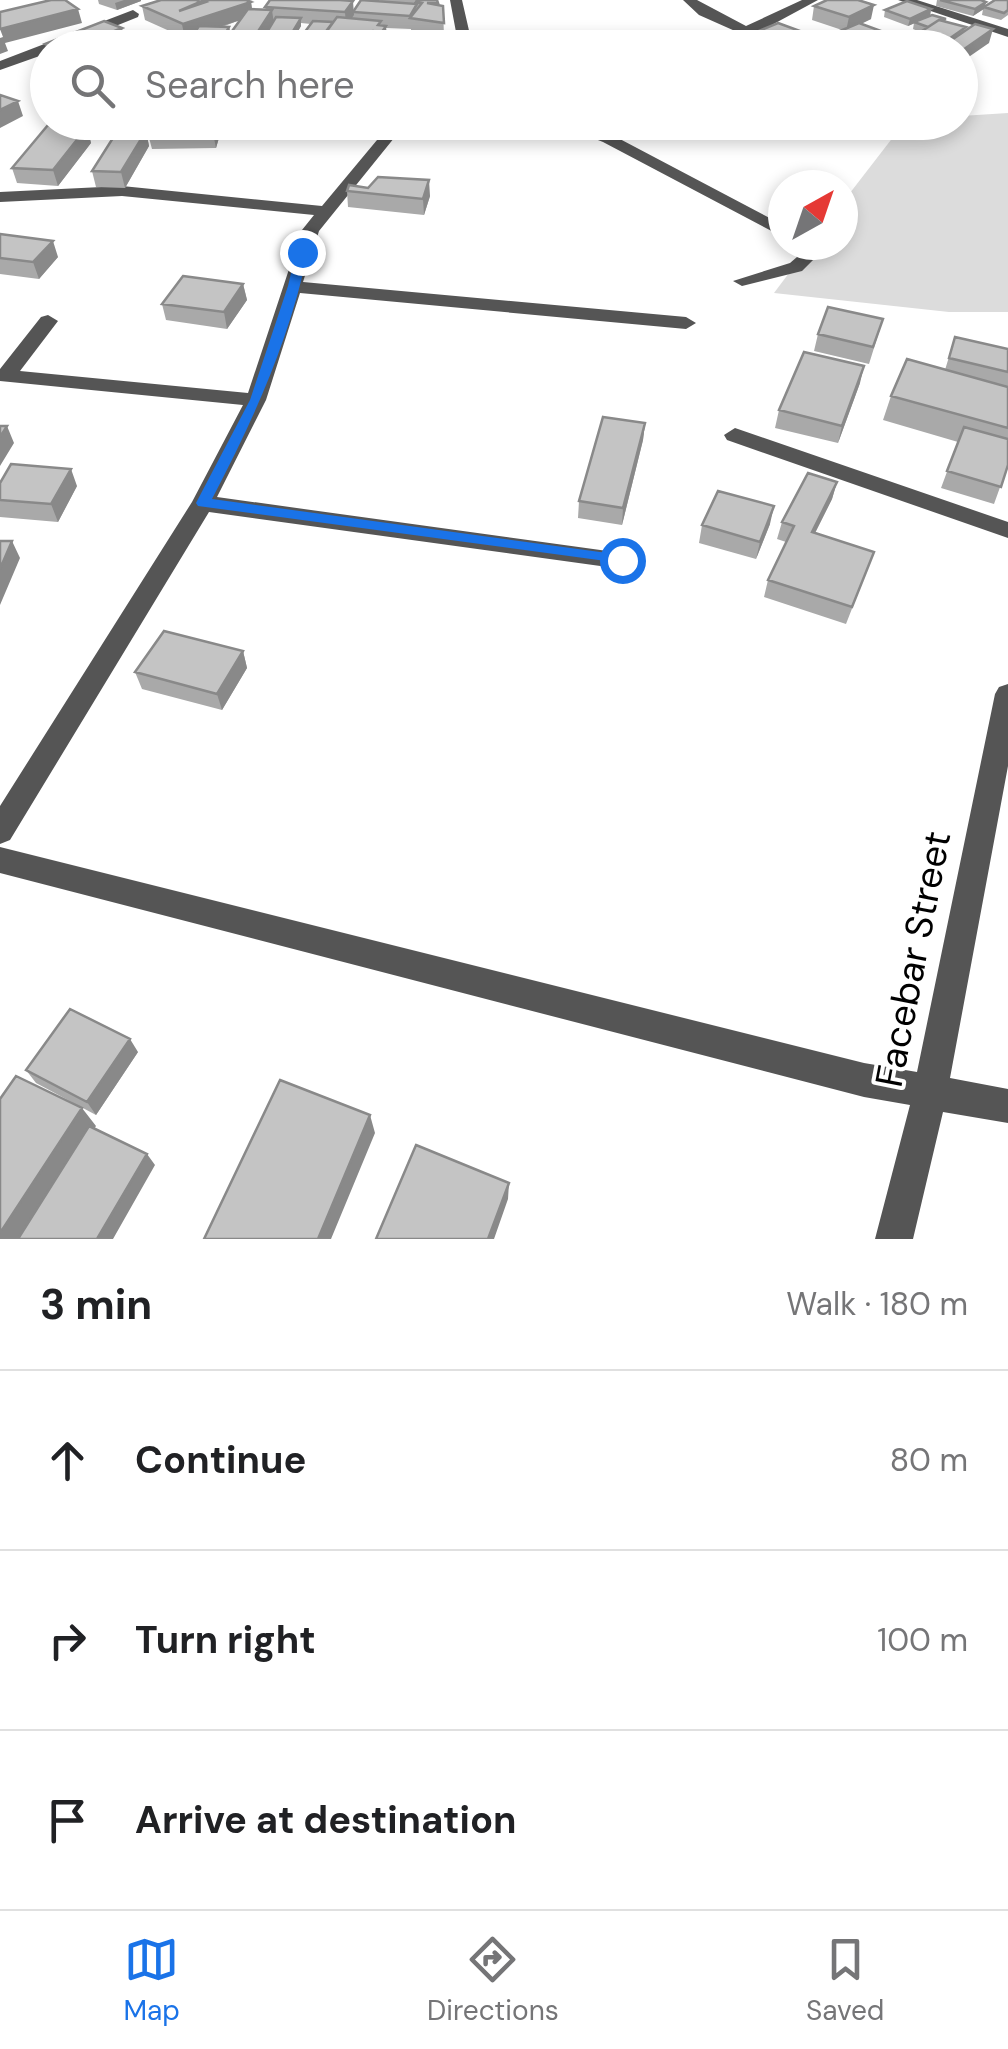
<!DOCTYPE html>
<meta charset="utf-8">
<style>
:root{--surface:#fff;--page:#f6f6f6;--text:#202124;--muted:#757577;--line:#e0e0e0;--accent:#1a73e8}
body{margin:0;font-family:"DM Sans",sans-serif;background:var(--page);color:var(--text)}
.compass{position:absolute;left:768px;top:170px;width:90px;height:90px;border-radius:50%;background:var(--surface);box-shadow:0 5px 15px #0003;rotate:40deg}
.stop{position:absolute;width:30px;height:30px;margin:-22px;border:8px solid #1a73e8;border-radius:50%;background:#fff}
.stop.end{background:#1a73e8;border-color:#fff;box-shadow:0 2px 10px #0008}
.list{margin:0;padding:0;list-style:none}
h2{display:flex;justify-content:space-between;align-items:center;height:130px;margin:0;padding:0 40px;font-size:42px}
h2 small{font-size:32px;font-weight:400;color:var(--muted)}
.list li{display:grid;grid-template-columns:65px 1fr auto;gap:30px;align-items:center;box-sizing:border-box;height:180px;padding:0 40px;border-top:2px solid var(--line)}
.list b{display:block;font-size:38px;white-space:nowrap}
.list em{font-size:32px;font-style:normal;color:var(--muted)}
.icon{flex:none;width:55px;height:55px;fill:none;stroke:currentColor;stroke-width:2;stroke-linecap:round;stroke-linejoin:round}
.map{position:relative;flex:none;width:1008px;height:1239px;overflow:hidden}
.search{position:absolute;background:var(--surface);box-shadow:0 5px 15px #0003;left:30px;right:30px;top:30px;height:110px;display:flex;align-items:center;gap:25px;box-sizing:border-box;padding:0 35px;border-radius:55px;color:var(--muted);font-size:38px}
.sheet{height:670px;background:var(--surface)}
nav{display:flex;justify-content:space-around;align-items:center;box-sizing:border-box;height:140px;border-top:2px solid var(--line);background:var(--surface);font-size:28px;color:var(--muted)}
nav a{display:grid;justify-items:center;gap:5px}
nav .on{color:var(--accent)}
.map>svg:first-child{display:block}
.green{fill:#dcdcdc}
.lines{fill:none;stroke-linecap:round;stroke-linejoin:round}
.minor{fill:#555;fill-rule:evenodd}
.wall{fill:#a9a9a9;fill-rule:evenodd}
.shaded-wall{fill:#898989}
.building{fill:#c4c4c4;stroke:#898989;stroke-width:2.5}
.route{fill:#1a73e8}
.labels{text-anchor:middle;stroke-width:8;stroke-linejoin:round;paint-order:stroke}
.near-street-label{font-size:38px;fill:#000;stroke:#fff}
</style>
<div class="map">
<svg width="1008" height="1239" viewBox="0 0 1008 1239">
<rect width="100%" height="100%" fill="#fff"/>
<!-- green -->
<path class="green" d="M 1008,113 L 1008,312 L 949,312 L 774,293 L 810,245 L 843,245 L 843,202 L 904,123 L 960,122 L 961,116 Z"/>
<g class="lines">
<!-- minor -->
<path class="minor" d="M 450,0 L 462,0 L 473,48 L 459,48 Z
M 683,0 L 697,0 L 746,26 L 802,0 L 818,0 L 729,48 L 714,48 L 735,31 L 699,15 Z
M 898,0 L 917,0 L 1008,29 L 1008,37 Z
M 133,10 L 139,14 L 138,17 L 61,48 L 48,48 L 48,53 L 0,70 L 0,61 Z
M 392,122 L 407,122 L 319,231 L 303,282 L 686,317 L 696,323 L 686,329 L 300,293 L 266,400 L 217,497 L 622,553 L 634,561 L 622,569 L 209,512 L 10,840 L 0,844 L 0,806 L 192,502 L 243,405 L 0,381 L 0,369 L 41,317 L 48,315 L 58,321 L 20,371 L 248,393 L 302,230 L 314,215 L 122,196 L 0,202 L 0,192 L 122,186 L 322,206 Z
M 552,122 L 575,122 L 606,133 L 617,122 L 634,122 L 618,138 L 783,225 L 783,237 L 603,142 Z
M 790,245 L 808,245 L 815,258 L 802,271 L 742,286 L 733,281 L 790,263 L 797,257 Z
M 735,428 L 1008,522 L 1008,538 L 727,440 L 724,435 Z
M 1008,684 L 1008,766 L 950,1078 L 1008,1089 L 1008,1123 L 943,1112 L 913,1239 L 875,1239 L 910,1105 L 864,1097 L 0,873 L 0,847 L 864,1063 L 917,1072 L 995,694 L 999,687 Z"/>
</g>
<!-- wall -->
<path class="wall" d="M 98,0 L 141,0 L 141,1 L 117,10 L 99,4 Z
M 161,0 L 253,0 L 249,1 L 251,2 L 252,9 L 266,10 L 265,7 L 354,11 L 381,2 L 380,0 L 437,0 L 438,5 L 443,6 L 444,37 L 411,32 L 411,29 L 386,28 L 387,40 L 383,46 L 374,45 L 372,48 L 284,48 L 288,40 L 268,39 L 267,35 L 259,48 L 232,48 L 232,42 L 228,48 L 186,48 L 192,36 L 185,38 L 145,20 L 142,6 ZM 240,20 L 231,34 L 229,27 L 222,27 ZM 301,23 L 311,24 L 301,39 L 294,38 L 301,26 Z
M 937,0 L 986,2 L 985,7 L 1008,0 L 1008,15 L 1001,20 L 982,15 L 983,9 L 973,16 L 936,6 Z
M 814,6 L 871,19 L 861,24 L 889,48 L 819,48 L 838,41 L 840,31 L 842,30 L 812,20 Z
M 931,9 L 930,15 L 965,30 L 989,43 L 960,48 L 891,48 L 907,43 L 908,40 L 920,32 L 913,29 L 914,23 L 908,26 L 884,17 L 885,10 Z
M 749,35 L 811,35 L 809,48 L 747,48 Z
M 111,122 L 219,122 L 221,131 L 216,148 L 152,149 L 148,134 L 151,127 L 113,127 Z
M 739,122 L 788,122 L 788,127 L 773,135 Z
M 87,127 L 91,143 L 58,186 L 17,183 L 12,168 Z
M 146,131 L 149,146 L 125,188 L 96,187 L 92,171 Z
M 368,188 L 430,196 L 424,215 L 348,207 L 347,191 Z
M 0,234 L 58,257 L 39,279 L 0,274 Z
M 243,284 L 247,300 L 227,329 L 166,320 L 162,304 Z
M 883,319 L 869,364 L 814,351 L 818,334 Z
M 955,337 L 1008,349 L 1008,465 L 994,504 L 941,488 L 958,442 L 883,420 L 891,396 L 945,370 Z
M 860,383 L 838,443 L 775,428 L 779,410 Z
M 645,423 L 643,440 L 622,525 L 578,518 L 579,501 Z
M 837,482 L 832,499 L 815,533 L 874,552 L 846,624 L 764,597 L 768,580 L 786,542 L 777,539 L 782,522 Z
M 77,486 L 58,522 L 0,517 L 0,500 Z
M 770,524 L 756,559 L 699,543 L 702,525 Z
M 243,651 L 247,668 L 222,710 L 142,689 L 135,672 Z
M 138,1052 L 96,1115 L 36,1083 L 26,1070 Z"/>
<!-- shaded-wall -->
<path class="shaded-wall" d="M 124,0 L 141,0 L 141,1 L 117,10 L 115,3 Z
M 353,1 L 354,15 L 346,26 L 345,12 Z
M 200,2 L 203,16 L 251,2 L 253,16 L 185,38 L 179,11 Z
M 986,2 L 984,9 L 973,16 L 975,9 Z
M 874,5 L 871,19 L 846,31 L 849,17 Z
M 78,9 L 82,23 L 5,43 L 8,51 L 0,54 L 0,38 L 3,37 L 0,29 Z
M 931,9 L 930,17 L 908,26 L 910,19 Z
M 272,10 L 274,24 L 267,32 L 267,35 L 259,48 L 257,48 L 255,36 Z
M 301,18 L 301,26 L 293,40 L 292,33 Z
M 386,26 L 387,40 L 383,46 L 382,32 Z
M 229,27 L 232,42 L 228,48 L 217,48 Z
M 122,28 L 126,43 L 114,48 L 90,48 L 97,38 Z
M 993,29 L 989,43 L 960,63 L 960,52 Z
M 373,31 L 374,45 L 372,48 L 369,48 L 368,38 Z
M 811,35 L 809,48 L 782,48 Z
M 892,35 L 889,48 L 872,48 L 873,43 Z
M 18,101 L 23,116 L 0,128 L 0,110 Z
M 216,122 L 219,122 L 221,131 L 216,148 L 213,133 Z
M 783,122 L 788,122 L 788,127 L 773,135 L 775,127 Z
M 87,127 L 91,143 L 58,186 L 53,170 Z
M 146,131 L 149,146 L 125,188 L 121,172 Z
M 429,180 L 430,196 L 424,215 L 423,199 Z
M 53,241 L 58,257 L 39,279 L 33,262 Z
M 243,284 L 247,300 L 227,329 L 224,312 Z
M 864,366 L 860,383 L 838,443 L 842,426 Z
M 645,423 L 643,440 L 622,525 L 623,508 Z
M 7,426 L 14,443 L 0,466 L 0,437 Z
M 71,469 L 77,486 L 58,522 L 51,504 Z
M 837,482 L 832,499 L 807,549 L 812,532 Z
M 774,506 L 770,524 L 756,559 L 760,542 Z
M 12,541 L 20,558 L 0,605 L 0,569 Z
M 243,651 L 247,668 L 222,710 L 217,694 Z
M 130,1039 L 138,1052 L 96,1115 L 87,1102 Z
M 82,1108 L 96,1126 L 23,1239 L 0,1239 L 0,1233 Z
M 370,1115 L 375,1133 L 331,1239 L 318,1239 Z
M 147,1154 L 155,1165 L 113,1239 L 97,1239 Z
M 509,1183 L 508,1199 L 494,1239 L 488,1239 Z"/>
<!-- building -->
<path class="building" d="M 51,0 L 65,0 L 78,9 L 0,29 L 0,12 Z
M 161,0 L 196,0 L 200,2 L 179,11 L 206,2 L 201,0 L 246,0 L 251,2 L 183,24 L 142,6 Z
M 270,0 L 340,0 L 353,1 L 345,12 L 265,7 Z
M 361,0 L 417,4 L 410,16 L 353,12 Z
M 417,0 L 437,0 L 438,3 L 427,3 L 443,6 L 444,23 L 410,18 L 422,3 L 416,2 Z
M 827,0 L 858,0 L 874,5 L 849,17 L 814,6 Z
M 940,0 L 981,0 L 986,2 L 975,9 Z
M 995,0 L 1008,0 L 1008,10 L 1004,13 L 984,7 Z
M 907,1 L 931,9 L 910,19 L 885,10 Z
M 248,9 L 272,10 L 255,36 L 230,34 Z
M 932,15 L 946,19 L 939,20 L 928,27 L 914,22 Z
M 276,17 L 301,18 L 292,33 L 267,32 Z
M 337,17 L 381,21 L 378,25 L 386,26 L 382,32 L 373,31 L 368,38 L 324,35 Z
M 939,20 L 966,27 L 936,48 L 908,40 Z
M 104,21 L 122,28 L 97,38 L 108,40 L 90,48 L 52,48 L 45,44 Z
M 313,21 L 333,22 L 321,38 L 301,37 Z
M 778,23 L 811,35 L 782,47 L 749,35 Z
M 859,23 L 892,35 L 873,43 L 840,31 Z
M 975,24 L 993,29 L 960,52 L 960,48 L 940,48 Z
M 199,26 L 229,27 L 217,48 L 185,47 Z
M 289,37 L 319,41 L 317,47 L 326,47 L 328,41 L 354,41 L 353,45 L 359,45 L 358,48 L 284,48 Z
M 850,37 L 874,47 L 819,48 Z
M 905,42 L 919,48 L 891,48 Z
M 0,95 L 18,101 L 0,110 Z
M 152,122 L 216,122 L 213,133 L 148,134 Z
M 762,122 L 783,122 L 775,127 Z
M 48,125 L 87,127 L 53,170 L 12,168 Z
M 118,130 L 146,131 L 121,172 L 92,171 Z
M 378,177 L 429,180 L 423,199 L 347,191 L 349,185 L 368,188 Z
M 0,234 L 53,241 L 33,262 L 0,258 Z
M 183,276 L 243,284 L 224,312 L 162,304 Z
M 828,307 L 883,319 L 873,347 L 818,334 Z
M 955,337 L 1008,349 L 1008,372 L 949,358 Z
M 804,352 L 864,366 L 842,426 L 779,410 Z
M 907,359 L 1008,387 L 1008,428 L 891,396 Z
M 603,417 L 645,423 L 623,508 L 579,501 Z
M 0,426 L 7,426 L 0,437 Z
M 964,427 L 1008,439 L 1008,465 L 1001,487 L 947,471 Z
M 11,464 L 71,469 L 51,504 L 0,500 L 0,483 Z
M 808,473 L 837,482 L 812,532 L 874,552 L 852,607 L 768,580 L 794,526 L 782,522 Z
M 718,491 L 774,506 L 760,542 L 702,525 Z
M 0,541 L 12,541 L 0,569 Z
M 164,631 L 243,651 L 217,694 L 135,672 Z
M 70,1009 L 130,1039 L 87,1102 L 26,1070 Z
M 16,1076 L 82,1108 L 0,1233 L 0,1099 Z
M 280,1080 L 370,1115 L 318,1239 L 204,1239 Z
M 89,1126 L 147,1154 L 97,1239 L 18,1239 Z
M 416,1145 L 509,1183 L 488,1239 L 376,1239 Z"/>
<!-- route -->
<path class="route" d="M 302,248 L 308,252 C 288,344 255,416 212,499 L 622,555 L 628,557 L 628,564 L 198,506 L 196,503 L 250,400 L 288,286 L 296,252 Z"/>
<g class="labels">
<!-- near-street labels -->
<g class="near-street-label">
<text transform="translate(913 959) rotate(-79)" y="13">Facebar Street</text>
</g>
</g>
</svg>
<svg class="compass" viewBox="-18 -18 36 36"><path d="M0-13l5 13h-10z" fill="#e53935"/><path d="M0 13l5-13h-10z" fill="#757577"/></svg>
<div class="stop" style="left:622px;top:560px"></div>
<div class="stop end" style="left:302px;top:252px"></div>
<div class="search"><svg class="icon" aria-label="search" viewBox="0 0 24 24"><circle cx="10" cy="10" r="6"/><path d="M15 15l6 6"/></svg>Search here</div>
</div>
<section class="sheet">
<h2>3 min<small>Walk · 180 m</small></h2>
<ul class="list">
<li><svg class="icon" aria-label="ahead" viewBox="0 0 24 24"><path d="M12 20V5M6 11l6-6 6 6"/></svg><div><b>Continue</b></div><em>80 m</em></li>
<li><svg class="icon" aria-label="right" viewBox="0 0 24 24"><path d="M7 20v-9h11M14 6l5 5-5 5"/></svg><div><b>Turn right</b></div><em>100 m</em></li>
<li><svg class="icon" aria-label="arrive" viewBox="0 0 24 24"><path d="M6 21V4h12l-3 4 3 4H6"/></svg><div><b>Arrive at destination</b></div></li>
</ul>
</section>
<nav>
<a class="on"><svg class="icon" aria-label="map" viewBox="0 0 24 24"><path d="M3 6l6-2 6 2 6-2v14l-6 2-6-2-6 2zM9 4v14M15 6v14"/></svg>Map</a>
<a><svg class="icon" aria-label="directions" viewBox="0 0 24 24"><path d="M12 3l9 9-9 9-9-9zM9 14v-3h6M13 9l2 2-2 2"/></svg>Directions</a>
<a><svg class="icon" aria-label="saved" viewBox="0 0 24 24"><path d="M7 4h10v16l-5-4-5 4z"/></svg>Saved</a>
</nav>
